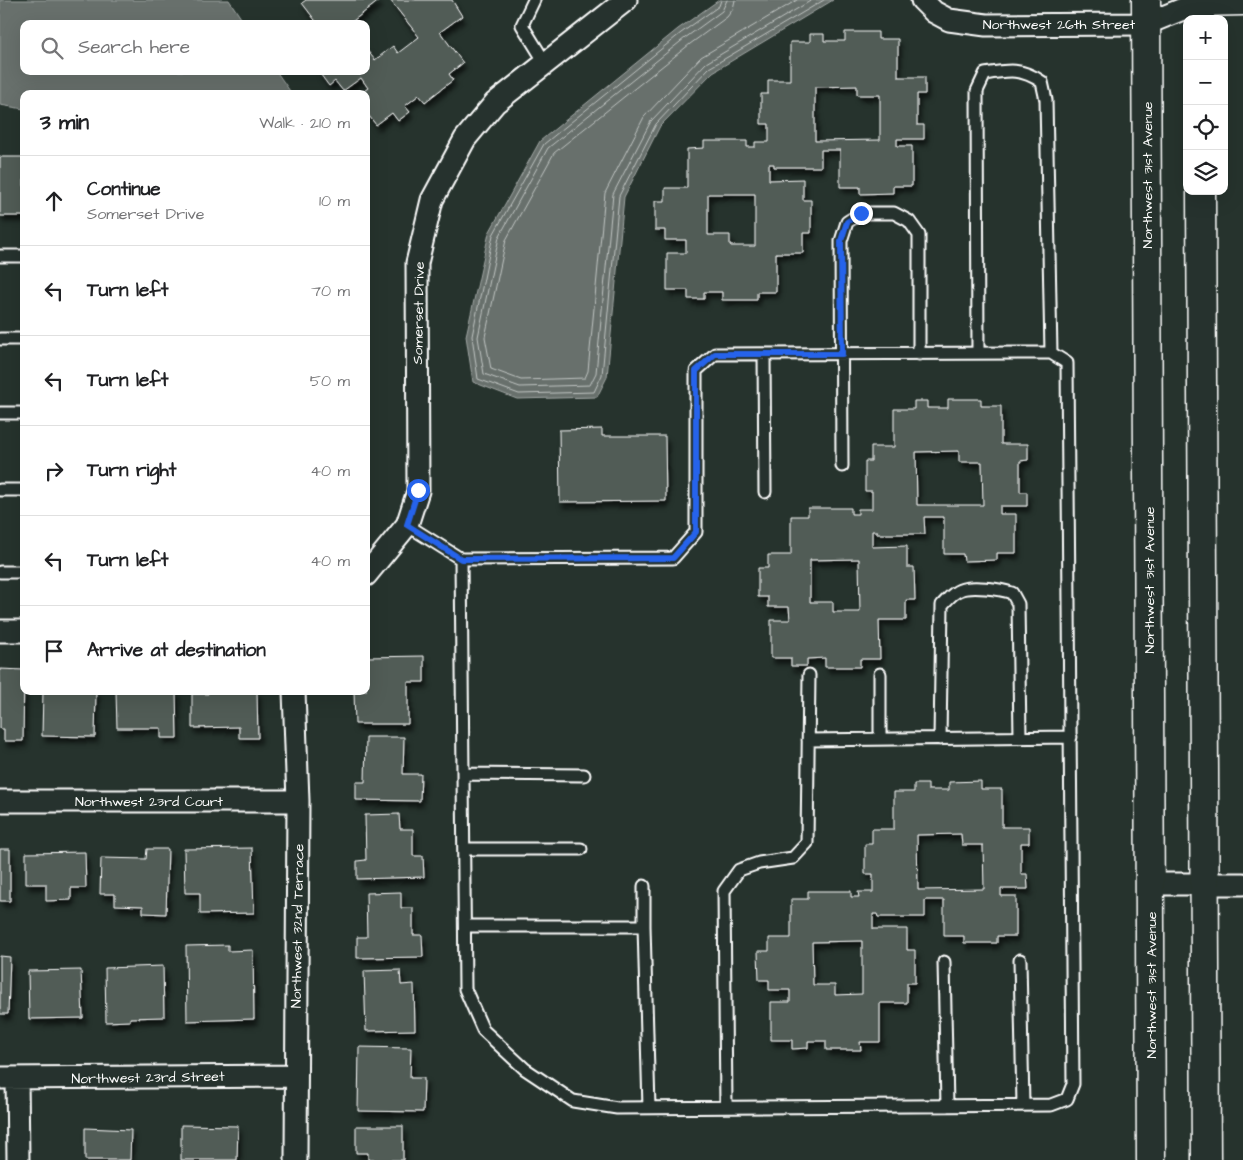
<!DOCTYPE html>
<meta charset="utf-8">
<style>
:root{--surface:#fff;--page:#f6f6f6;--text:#202124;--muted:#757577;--line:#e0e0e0}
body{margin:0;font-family:"Architects Daughter",sans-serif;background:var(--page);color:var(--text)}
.controls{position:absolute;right:15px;top:15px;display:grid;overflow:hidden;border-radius:10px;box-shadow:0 5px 20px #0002}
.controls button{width:45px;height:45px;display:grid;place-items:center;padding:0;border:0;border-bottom:1px solid var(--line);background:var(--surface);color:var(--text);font:25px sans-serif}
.stop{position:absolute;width:15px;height:15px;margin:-11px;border:4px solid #2563eb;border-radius:50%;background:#fff}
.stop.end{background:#2563eb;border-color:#fff;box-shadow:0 1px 5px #0008}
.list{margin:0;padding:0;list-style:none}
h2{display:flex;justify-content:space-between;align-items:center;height:65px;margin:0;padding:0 20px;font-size:21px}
h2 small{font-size:16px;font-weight:400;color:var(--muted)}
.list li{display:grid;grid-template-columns:32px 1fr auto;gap:15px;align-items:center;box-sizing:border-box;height:90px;padding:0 20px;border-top:1px solid var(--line)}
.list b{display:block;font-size:19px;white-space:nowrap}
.list p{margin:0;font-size:16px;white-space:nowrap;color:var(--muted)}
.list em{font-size:16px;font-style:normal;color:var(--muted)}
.icon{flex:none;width:28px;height:28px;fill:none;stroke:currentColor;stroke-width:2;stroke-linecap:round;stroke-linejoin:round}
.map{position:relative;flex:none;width:1243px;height:1160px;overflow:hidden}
.search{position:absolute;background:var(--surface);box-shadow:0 5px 20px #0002;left:20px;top:20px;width:350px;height:55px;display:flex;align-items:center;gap:12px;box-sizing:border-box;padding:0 18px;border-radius:10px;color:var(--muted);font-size:19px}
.panel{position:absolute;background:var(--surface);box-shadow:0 5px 20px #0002;left:20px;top:90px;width:350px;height:605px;border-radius:10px}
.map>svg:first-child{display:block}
.water{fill:#67706c;stroke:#a4a9a7}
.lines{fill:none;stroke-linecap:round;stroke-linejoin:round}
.shore{stroke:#c2c6c4;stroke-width:1}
.building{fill:#515c57;stroke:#fff;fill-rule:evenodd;filter:url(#shadow)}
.lane-casing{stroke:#fff;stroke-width:15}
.street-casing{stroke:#fff;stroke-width:25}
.secondary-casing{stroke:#fff;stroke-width:31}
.primary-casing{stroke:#fff;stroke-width:31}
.lane{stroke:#26332d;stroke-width:11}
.street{stroke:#26332d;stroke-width:21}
.secondary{stroke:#26332d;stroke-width:28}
.primary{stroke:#26332d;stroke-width:28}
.route{stroke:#2563eb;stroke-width:6}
.labels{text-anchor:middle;stroke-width:4;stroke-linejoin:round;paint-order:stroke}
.street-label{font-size:14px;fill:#fff;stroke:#26332d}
</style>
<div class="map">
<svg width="1243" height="1160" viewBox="0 0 1243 1160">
<defs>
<filter id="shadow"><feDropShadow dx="3" dy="5.5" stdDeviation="2.5" flood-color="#0009"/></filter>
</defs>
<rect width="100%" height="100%" fill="#26332d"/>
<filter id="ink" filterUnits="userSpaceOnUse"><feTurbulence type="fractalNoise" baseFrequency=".02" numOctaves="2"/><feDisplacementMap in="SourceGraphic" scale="10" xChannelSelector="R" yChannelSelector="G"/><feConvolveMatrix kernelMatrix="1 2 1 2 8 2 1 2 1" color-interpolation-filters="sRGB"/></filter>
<g filter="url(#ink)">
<!-- water -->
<path class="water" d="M 0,0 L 229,0 L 245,24 L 24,24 L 24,71 L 276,71 L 292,94 L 24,94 L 24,109 L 0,105 Z
M 719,0 L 833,0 L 713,72 L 660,126 L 624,197 L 607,377 L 597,397 L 517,399 L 473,382 L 466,336 L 489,233 L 540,141 L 678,29 Z"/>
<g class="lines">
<!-- shore -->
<path class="shore" d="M 721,0 L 719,6 L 681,33 L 544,144 L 493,235 L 472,336 L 478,379 L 519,394 L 594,392 L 602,375 L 619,196 L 656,124 L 709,68 L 824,0
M 727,0 L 722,11 L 685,38 L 548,148 L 499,237 L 478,337 L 484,374 L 520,387 L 590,385 L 596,373 L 613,194 L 651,121 L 706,63 L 812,0
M 735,0 L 733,9 L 727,17 L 690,44 L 554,153 L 506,240 L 485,337 L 491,369 L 521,380 L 585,378 L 588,371 L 605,193 L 644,117 L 701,57 L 797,0"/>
</g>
<!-- building -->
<path class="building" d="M 306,0 L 380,0 L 349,24 L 318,24 L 302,3 Z
M 390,0 L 452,0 L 462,16 L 440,32 L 463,63 L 449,74 L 453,80 L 425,102 L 419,95 L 405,106 L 410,112 L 398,121 L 392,113 L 376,125 L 366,112 L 366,94 L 360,94 L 368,88 L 361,78 L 343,91 L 335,81 L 329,86 L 318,71 L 366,71 L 366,49 L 375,60 L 393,46 L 398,53 L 419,37 Z
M 845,32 L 878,32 L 878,39 L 898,39 L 898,77 L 925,77 L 925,94 L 917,94 L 917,125 L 924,125 L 924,139 L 897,139 L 897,146 L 912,146 L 912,186 L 893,186 L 893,193 L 860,194 L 860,187 L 840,187 L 840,150 L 821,150 L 821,167 L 774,167 L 774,164 L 769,164 L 769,180 L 803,179 L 803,200 L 811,200 L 811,233 L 803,233 L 803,253 L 776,253 L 776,292 L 757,292 L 757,300 L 722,300 L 722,292 L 704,292 L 704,299 L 688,299 L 688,290 L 667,290 L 667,253 L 686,253 L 686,240 L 665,240 L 665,230 L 655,230 L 655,201 L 665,201 L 665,188 L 687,188 L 687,149 L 704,148 L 704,141 L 747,141 L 747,147 L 755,147 L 755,142 L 769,142 L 769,124 L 761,124 L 761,94 L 768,94 L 768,80 L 790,80 L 790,42 L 810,42 L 810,34 L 824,34 L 824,41 L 845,41 ZM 857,86 L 857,95 L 880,95 L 880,140 L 815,141 L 815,87 ZM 708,194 L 755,194 L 755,246 L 730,246 L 730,235 L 708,235 Z
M 0,157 L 24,157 L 24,216 L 0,216 Z
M 948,399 L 981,399 L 981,406 L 1001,406 L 1001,444 L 1028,444 L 1028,460 L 1020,461 L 1020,492 L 1027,492 L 1027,506 L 1000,506 L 1000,514 L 1016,514 L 1016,553 L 997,553 L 997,560 L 964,561 L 963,554 L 944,554 L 944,517 L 924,517 L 925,534 L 877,534 L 877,531 L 872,531 L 872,547 L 907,546 L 907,567 L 914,567 L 915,600 L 906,600 L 906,620 L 879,620 L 880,659 L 860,659 L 860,667 L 825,667 L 825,658 L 807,659 L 807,666 L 791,666 L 791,658 L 771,658 L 771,620 L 790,620 L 789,607 L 768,607 L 768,597 L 758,597 L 758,568 L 768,568 L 768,555 L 791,555 L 791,516 L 808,516 L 808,508 L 851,508 L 851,514 L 858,514 L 858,509 L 872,509 L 872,491 L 865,491 L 865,461 L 871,461 L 871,447 L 894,447 L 894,409 L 914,409 L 914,401 L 927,401 L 927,408 L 948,408 ZM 959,451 L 959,462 L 982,462 L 983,505 L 917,505 L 916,452 ZM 859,559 L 860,612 L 833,612 L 833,602 L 810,602 L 810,560 Z
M 602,429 L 602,436 L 665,436 L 666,501 L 560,502 L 559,430 Z
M 424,656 L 424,682 L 408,682 L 408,724 L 355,724 L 354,691 L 366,691 L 366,657 Z
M 0,669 L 24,670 L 23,741 L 4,741 L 4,729 L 0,729 Z
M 43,691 L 96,691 L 95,737 L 42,736 Z
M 116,691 L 176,691 L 177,738 L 161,738 L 161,728 L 117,728 Z
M 208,691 L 257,691 L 258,738 L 239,738 L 239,727 L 192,728 L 192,694 L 208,694 Z
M 366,737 L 404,737 L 403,774 L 421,774 L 420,801 L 356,800 L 356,782 L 365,782 Z
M 981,781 L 981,789 L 1002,789 L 1002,827 L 1029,827 L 1029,843 L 1021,843 L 1021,874 L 1027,874 L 1028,889 L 1001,889 L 1001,896 L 1016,896 L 1016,936 L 997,936 L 997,943 L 964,943 L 964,936 L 944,936 L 944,900 L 925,900 L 925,917 L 878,917 L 877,914 L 873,914 L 873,929 L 907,929 L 907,950 L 915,950 L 915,983 L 907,983 L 907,1003 L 880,1003 L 880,1042 L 860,1042 L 861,1050 L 826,1050 L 826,1041 L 808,1041 L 808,1048 L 792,1049 L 792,1040 L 771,1040 L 771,1002 L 790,1002 L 790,990 L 769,990 L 769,980 L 759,980 L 758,951 L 769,951 L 769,938 L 791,938 L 791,899 L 808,899 L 808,891 L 851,891 L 851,897 L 859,897 L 858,892 L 873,892 L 873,874 L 865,874 L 865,844 L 872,844 L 872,829 L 894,829 L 894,792 L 914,792 L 914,784 L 928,784 L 928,790 L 949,790 L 949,782 ZM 961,834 L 962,845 L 983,845 L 984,889 L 918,890 L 917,835 ZM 862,941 L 862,994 L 835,995 L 835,985 L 813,985 L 812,942 Z
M 399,814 L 400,829 L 413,829 L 413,856 L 423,856 L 424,877 L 357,879 L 357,861 L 366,860 L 365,815 Z
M 252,848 L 254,913 L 200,914 L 200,893 L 185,893 L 184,849 Z
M 0,849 L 10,849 L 10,901 L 0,901 Z
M 147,849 L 168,849 L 166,914 L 143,913 L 143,906 L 115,905 L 115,894 L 100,894 L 101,858 L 146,859 Z
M 85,852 L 86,888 L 71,888 L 71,900 L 46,901 L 46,884 L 26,884 L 26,853 Z
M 401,892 L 401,908 L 413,908 L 413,935 L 422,935 L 423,957 L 357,958 L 357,937 L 367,937 L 366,893 Z
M 228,945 L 228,951 L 253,950 L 254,1019 L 187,1021 L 186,946 Z
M 0,956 L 10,957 L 8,1014 L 0,1014 Z
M 163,966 L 164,1017 L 130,1018 L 130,1021 L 106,1022 L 105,968 Z
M 81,970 L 83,1018 L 29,1019 L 28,971 Z
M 400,970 L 401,985 L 414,984 L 415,1030 L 366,1031 L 364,971 Z
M 359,1047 L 411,1048 L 410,1078 L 424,1078 L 423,1112 L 358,1111 Z
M 181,1125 L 238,1126 L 237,1160 L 181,1160 Z
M 356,1126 L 403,1126 L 403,1160 L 368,1160 L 368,1153 L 356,1153 Z
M 85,1128 L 131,1130 L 130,1160 L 85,1160 Z"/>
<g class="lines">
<!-- lane casing -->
<g class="lane-casing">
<path id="lane" d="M 534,0 L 522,25 L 546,64
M 0,256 L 24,256
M 0,339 L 24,339
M 978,353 L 977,91 L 985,74 C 1009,70 1022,68 1042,82 L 1046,100 L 1051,353
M 764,354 L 765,492
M 0,413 L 24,413
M 842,466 L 841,241 L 847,222 L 861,213 L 894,213 L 909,221 L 919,235 L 919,354
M 0,490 L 24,490
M 407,525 L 461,559 L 673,558 L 696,532 L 696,371 L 715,354 L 1051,353 L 1067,363 L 1073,1084 L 1067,1099 L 1051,1105 L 617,1108 L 573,1101 L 525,1069 L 483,1030 L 465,989 L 461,559
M 0,572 L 24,572
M 880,674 L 880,739
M 940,739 L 942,605 C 948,599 952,593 960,590 C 971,585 1000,589 1012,593 L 1018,604 L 1020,737
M 808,740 L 1071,737
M 463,774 L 584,775
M 464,849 L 581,849
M 644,886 L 644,926
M 465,926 L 644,926 L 649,1108
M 1020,960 L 1023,1105
M 944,962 L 947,1106
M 726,1107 L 724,891 L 739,870 L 759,863 L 793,858 L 807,843 L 809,675"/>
</g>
<!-- street casing -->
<g class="street-casing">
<path id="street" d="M 922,0 L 934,12 L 949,20 L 986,25 L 1146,24 L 1200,2
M 366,575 L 407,525 L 418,491 L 417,263 L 432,200 L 465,139 L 495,103 L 626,0
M 0,631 L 24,631
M 294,691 L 298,801 L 296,1160
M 0,801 L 298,801
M 1151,884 L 1243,884
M 0,1078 L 296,1076
M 17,1078 L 18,1160"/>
</g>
<!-- secondary casing -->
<g class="secondary-casing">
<path id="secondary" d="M 1200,2 L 1243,1"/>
</g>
<!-- primary casing -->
<g class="primary-casing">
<path id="primary" d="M 1146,0 L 1151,1160
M 1200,0 L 1200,19
M 1201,191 L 1206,1160"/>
</g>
<!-- lane -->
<use href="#lane" class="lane"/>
<!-- street -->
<use href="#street" class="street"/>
<!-- secondary -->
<use href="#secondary" class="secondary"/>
<!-- primary -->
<use href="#primary" class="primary"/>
</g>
</g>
<g class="lines" filter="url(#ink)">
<!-- route -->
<path class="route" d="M 418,490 L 407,525 L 461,559 L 673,558 L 696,532 L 696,371 L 715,354 L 842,354 L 841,241 L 847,222 L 861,213"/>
</g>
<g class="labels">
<!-- street labels -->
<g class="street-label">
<text x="1059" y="29">Northwest 26th Street</text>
<text transform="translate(1147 175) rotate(-90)" y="5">Northwest 31st Avenue</text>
<text transform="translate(418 313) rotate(-89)" y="5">Somerset Drive</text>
<text transform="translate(1149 580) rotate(-90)" y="5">Northwest 31st Avenue</text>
<text x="149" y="806">Northwest 23rd Court</text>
<text transform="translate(297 926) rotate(-89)" y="5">Northwest 32nd Terrace</text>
<text transform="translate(1151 985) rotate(-90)" y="5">Northwest 31st Avenue</text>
<text transform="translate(148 1077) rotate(-1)" y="5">Northwest 23rd Street</text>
</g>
</g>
</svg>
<div class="controls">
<button>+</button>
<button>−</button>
<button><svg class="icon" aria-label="locate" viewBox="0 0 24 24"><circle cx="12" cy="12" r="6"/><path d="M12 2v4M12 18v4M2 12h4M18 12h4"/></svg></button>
<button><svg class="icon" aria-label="layers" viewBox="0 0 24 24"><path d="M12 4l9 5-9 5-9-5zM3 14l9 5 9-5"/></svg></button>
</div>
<div class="stop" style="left:418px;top:490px"></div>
<div class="stop end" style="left:861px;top:213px"></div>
<div class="search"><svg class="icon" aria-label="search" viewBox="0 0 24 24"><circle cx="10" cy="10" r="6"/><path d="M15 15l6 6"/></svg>Search here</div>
<section class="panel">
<h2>3 min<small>Walk · 210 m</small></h2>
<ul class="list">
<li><svg class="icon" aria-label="ahead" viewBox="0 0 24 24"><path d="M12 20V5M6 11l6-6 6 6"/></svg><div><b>Continue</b><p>Somerset Drive</p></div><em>10 m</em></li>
<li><svg class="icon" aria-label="left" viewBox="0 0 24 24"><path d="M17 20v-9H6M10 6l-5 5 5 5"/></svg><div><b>Turn left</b></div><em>70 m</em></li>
<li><svg class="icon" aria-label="left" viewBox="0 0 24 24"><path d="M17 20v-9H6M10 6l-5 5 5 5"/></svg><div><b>Turn left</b></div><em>50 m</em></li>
<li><svg class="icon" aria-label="right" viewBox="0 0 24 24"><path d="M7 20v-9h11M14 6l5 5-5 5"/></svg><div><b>Turn right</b></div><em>40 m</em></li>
<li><svg class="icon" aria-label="left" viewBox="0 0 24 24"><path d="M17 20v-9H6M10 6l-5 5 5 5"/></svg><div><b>Turn left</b></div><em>40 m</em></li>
<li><svg class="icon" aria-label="arrive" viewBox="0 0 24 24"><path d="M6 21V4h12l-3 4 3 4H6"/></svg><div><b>Arrive at destination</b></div></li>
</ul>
</section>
</div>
